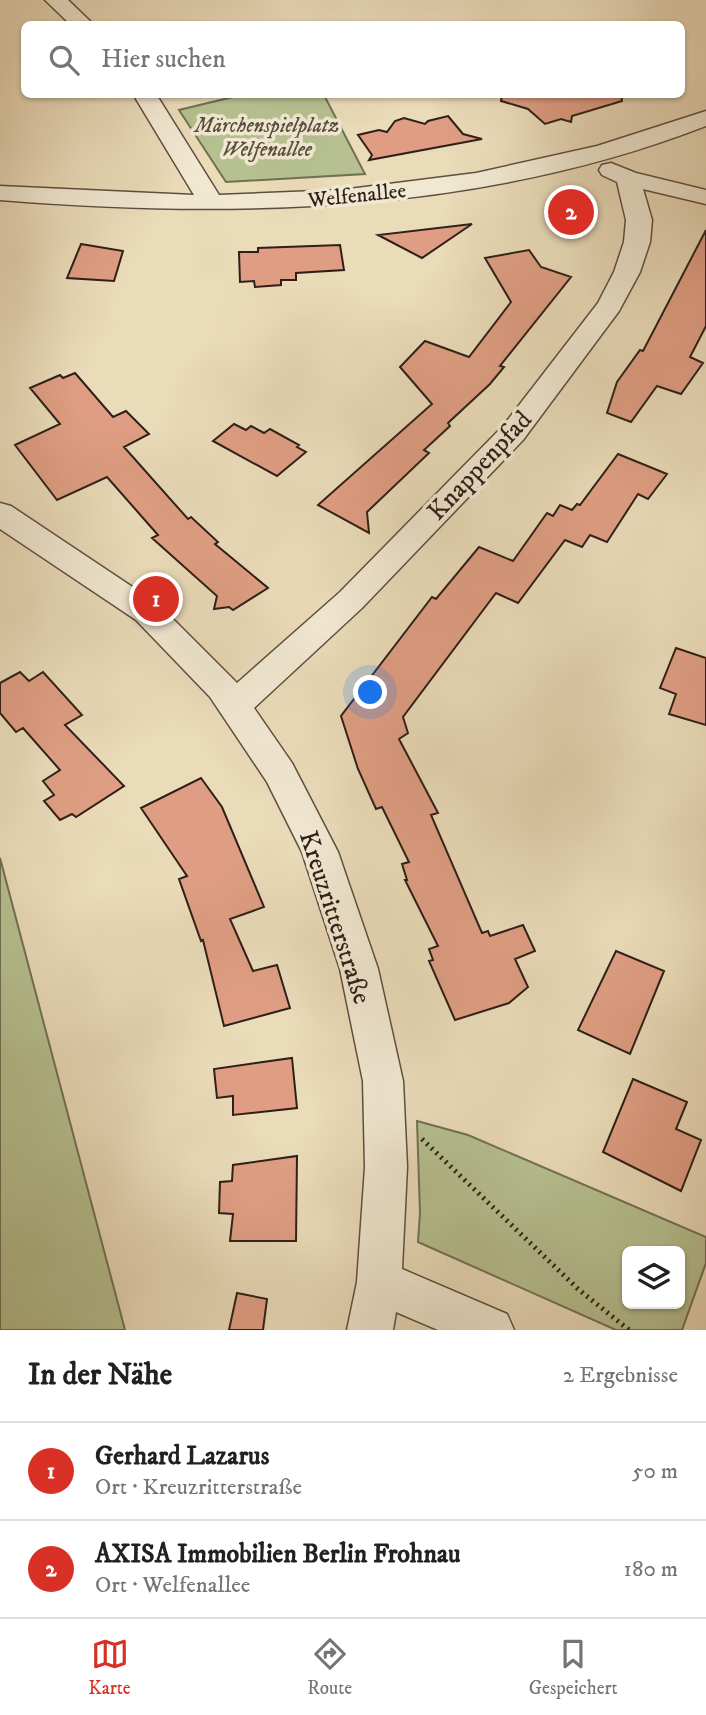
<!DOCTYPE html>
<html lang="de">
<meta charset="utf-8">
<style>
:root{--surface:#fff;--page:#f2f2f2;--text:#202124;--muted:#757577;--line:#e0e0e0;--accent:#d93025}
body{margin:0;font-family:"IM FELL DW Pica",serif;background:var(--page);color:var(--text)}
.controls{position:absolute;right:21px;bottom:21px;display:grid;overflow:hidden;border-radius:10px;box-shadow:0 2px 5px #0004}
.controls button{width:63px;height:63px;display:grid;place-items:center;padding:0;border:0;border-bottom:2px solid var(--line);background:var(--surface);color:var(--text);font:35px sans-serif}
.you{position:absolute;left:371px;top:693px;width:24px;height:24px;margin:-18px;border:5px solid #fff;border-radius:50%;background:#1a73e8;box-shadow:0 0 0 10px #1a73e833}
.badge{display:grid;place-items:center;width:46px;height:46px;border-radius:50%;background:var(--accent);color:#fff;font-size:23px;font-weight:700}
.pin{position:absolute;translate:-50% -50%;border:4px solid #fff;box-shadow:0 2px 7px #0006}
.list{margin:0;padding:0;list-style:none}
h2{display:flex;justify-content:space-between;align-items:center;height:91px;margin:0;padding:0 28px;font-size:30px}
h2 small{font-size:23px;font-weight:400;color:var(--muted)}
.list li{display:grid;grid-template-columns:46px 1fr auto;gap:21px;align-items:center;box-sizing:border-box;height:98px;padding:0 28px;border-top:2px solid var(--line)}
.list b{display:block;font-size:26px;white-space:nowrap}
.list p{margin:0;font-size:23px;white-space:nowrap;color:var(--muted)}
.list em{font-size:23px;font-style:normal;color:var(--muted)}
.icon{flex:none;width:38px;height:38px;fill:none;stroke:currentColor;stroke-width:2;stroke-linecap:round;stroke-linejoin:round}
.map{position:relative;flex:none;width:706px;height:1330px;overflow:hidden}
.search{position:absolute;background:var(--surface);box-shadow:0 2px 5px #0004;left:21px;right:21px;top:21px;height:77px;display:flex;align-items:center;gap:18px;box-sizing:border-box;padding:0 24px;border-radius:10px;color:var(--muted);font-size:26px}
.sheet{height:287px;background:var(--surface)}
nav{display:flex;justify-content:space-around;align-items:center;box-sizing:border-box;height:98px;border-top:2px solid var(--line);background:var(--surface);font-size:19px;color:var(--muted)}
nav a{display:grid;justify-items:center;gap:4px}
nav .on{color:var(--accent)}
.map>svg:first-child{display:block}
.green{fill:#b6c090;stroke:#727054;stroke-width:2;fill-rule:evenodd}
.building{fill:#df9e83;stroke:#2f1f18;stroke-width:2}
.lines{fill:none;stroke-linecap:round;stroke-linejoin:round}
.minor-casing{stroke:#5e4e40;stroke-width:3}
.path{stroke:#2f1f18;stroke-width:5;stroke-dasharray:2 4.5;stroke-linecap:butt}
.minor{fill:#f1e8d2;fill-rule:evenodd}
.labels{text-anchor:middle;stroke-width:7;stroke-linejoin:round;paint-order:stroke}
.far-park-label{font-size:21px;font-style:italic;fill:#584f3c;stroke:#f1e8d2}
.far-street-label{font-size:21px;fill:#2f1f18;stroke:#f1e8d2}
.street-label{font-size:26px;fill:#2f1f18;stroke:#f1e8d2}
</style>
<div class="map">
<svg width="706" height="1330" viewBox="0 0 706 1330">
<rect width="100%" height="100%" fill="#eadbb9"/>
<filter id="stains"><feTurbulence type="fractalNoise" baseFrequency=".00286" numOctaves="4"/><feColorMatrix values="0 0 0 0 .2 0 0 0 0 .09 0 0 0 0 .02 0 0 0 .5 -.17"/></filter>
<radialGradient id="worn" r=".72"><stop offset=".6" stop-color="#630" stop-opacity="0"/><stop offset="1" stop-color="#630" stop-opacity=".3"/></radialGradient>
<!-- green -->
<path class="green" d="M 241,95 L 324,95 L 365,174 L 226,182 L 179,110 Z
M 0,858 L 125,1330 L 0,1330 Z
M 417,1121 L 468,1135 L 706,1237 L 706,1263 L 682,1330 L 616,1330 L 418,1242 L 420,1213 ZM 680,1251 L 680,1304 L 627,1304 L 627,1251 Z"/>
<!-- building -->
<path class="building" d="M 502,94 L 621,94 L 622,101 L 572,116 L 571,122 L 561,119 L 545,124 L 528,109 L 501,101 Z
M 448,116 L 463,134 L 482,139 L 369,160 L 372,155 L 358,135 L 379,130 L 387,132 L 395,121 L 404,118 L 425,124 L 428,121 Z
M 472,224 L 422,258 L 378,235 Z
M 706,230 L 706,326 L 690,357 L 703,363 L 681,394 L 657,386 L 631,422 L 607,413 L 617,382 L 640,350 L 643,351 Z
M 81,244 L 123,251 L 114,281 L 67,278 Z
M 340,245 L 344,270 L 296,273 L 296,280 L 281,280 L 281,285 L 255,287 L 254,281 L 240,282 L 239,252 L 258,252 L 258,248 Z
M 529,250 L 541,267 L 571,277 L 500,366 L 504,367 L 490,384 L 448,423 L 450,426 L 424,450 L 429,453 L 367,512 L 369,533 L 318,505 L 432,404 L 400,367 L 425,341 L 469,357 L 511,302 L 485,258 Z
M 75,373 L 113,417 L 126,411 L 149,434 L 124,447 L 188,519 L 191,517 L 218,542 L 215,544 L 268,588 L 233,610 L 229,607 L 214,609 L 217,596 L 152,538 L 158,535 L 107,477 L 57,500 L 15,445 L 60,424 L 30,388 L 60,375 L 63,378 Z
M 234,424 L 246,430 L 251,426 L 264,433 L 270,429 L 299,445 L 297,447 L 306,452 L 277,476 L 213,441 Z
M 618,454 L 667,474 L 648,499 L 638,494 L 607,542 L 590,535 L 582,547 L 565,540 L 518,603 L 496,593 L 403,717 L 408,733 L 399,739 L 438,813 L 431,815 L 482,933 L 488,931 L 490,936 L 523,925 L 535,951 L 515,959 L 528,987 L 509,1003 L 455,1020 L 429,961 L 433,960 L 429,949 L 438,946 L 405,880 L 407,880 L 402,864 L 409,862 L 382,807 L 376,809 L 358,769 L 341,716 L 432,597 L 436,599 L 479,547 L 513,561 L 547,513 L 553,516 L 560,505 L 572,510 L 577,504 L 580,505 Z
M 676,648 L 706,658 L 706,725 L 669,714 L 676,694 L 660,688 Z
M 20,672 L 29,681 L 43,672 L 82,715 L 65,725 L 124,786 L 76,817 L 72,814 L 60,820 L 44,801 L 54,795 L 43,781 L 60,770 L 23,728 L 16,732 L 0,713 L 0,683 Z
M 201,778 L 222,807 L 264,907 L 230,919 L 253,971 L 277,965 L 290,1008 L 224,1026 L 203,940 L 201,941 L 179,879 L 187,876 L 141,808 Z
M 616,951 L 664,971 L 630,1054 L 578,1030 Z
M 292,1058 L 297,1108 L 233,1115 L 233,1096 L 217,1098 L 214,1069 Z
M 633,1079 L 687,1102 L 676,1129 L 701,1140 L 681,1191 L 603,1152 Z
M 297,1156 L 296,1241 L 230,1241 L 233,1214 L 219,1213 L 220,1182 L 232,1181 L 233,1165 Z
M 237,1293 L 267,1299 L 263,1330 L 229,1330 Z"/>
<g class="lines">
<!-- minor casing -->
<g class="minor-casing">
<path id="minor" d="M 45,0 L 68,0 L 93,24 L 70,24 Z
M 133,94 L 156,94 L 219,195 L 341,190 L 476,173 L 597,146 L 706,111 L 706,126 C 482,213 236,219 0,200 L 0,186 L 194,195 Z
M 611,163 L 636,173 L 706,190 L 706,204 L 643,189 L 652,220 L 650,242 L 640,272 L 619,311 L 523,440 L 362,608 L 254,708 L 292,763 L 338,852 L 378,969 L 403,1081 L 407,1167 L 402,1269 L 507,1314 L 514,1330 L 438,1330 L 396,1312 L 393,1330 L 347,1330 L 357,1282 L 365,1167 L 363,1081 L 340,969 L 302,852 L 267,782 L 210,697 L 136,620 L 0,529 L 0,503 L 11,506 L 158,604 L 237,683 L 340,592 L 503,426 L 598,303 L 614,272 L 624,242 L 626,220 L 617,182 L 602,175 L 599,170 L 602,165 Z"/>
</g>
<!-- path -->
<path class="path" d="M 422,1139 L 578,1289 L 629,1330"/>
<!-- minor -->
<use href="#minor" class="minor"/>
</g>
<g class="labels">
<!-- far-park labels -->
<g class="far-park-label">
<text x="267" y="132">Märchenspielplatz<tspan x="267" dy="24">Welfenallee</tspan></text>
</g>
<!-- far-street labels -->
<g class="far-street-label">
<text transform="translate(357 195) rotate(-6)" y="7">Welfenallee</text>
</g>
<!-- street labels -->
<g class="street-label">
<text transform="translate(479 465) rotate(-47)" y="9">Knappenpfad</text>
<text transform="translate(336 917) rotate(72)" y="9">Kreuzritterstraße</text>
</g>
</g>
<rect width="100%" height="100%" filter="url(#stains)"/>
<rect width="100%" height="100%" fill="url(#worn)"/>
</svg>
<div class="controls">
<button><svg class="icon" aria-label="layers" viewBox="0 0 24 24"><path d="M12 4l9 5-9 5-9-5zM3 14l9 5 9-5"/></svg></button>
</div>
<div class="you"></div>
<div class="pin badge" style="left:156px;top:599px">1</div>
<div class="pin badge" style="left:571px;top:212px">2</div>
<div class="search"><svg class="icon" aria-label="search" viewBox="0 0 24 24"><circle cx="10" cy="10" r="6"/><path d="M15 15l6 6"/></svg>Hier suchen</div>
</div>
<section class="sheet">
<h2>In der Nähe<small>2 Ergebnisse</small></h2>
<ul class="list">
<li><span class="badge">1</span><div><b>Gerhard Lazarus</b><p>Ort · Kreuzritterstraße</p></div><em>50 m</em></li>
<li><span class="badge">2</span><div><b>AXISA Immobilien Berlin Frohnau</b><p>Ort · Welfenallee</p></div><em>180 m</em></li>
</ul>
</section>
<nav>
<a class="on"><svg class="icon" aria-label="map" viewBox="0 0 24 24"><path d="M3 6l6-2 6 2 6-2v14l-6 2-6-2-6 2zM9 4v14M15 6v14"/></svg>Karte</a>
<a><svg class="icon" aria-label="directions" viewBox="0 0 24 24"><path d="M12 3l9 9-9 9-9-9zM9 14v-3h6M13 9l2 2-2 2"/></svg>Route</a>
<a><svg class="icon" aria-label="saved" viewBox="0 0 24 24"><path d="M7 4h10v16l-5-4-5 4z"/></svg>Gespeichert</a>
</nav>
